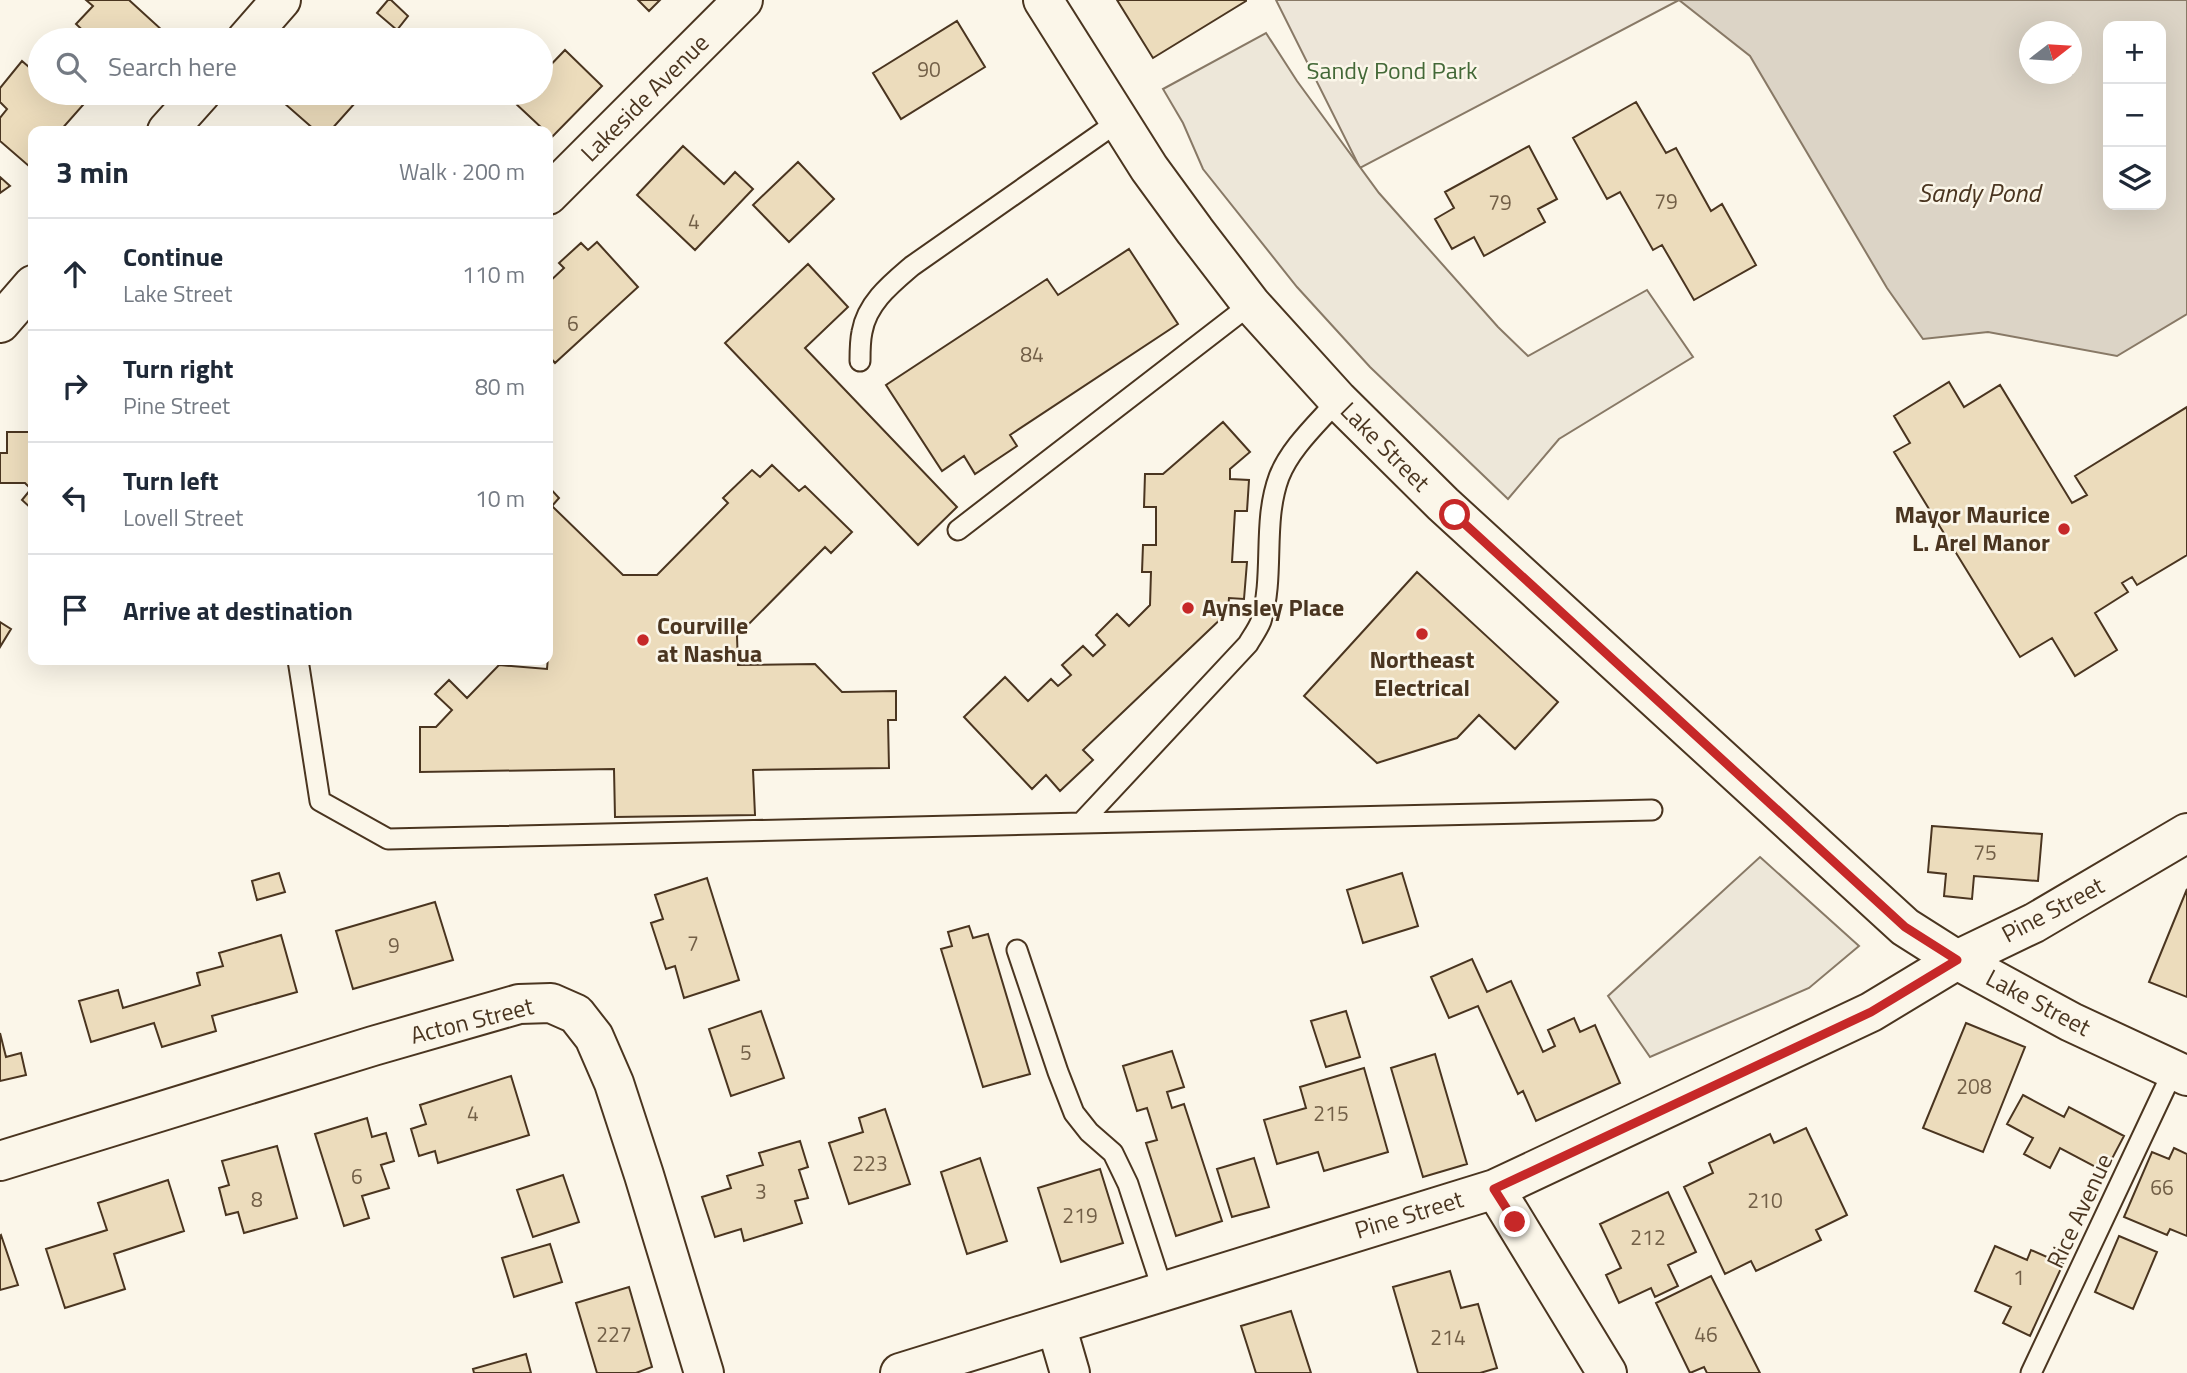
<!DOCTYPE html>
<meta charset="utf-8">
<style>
:root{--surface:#fff;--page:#f2f2f3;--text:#1f2937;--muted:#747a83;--line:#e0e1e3}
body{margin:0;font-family:"Titillium Web",sans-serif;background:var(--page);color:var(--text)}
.controls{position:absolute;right:21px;top:21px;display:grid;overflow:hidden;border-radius:14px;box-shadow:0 7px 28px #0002}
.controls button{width:63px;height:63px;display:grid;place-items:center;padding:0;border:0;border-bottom:2px solid var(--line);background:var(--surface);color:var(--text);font:35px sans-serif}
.compass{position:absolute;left:2019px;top:21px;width:63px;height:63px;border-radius:50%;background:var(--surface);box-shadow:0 7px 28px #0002;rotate:73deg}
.stop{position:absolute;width:21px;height:21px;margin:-16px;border:5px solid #c62828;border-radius:50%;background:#fff}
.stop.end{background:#c62828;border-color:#fff;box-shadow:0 2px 7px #0008}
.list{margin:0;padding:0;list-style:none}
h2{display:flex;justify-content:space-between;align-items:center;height:91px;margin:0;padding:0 28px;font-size:30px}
h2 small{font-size:23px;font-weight:400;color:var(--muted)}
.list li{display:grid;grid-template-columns:46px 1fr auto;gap:21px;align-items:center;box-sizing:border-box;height:112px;padding:0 28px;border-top:2px solid var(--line)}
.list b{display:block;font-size:26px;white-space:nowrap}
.list p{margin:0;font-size:23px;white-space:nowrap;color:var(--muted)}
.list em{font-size:23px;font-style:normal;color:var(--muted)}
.icon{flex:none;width:38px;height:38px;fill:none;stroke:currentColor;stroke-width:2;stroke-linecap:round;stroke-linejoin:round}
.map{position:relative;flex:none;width:2187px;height:1373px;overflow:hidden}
.search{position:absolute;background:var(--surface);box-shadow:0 7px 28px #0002;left:28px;top:28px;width:525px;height:77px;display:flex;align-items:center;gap:18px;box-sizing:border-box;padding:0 24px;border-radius:38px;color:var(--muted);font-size:26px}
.panel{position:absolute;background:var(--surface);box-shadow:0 7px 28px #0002;left:28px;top:126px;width:525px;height:539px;border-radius:14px}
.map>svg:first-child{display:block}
.green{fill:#ede6d9;stroke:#887966;stroke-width:2}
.parking{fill:#ede7d9;stroke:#887966;stroke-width:2}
.water{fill:#dcd4c6;stroke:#887966;stroke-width:2;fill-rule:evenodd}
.building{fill:#ecdcbc;stroke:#4a3520;stroke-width:2}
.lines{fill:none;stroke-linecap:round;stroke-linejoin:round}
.lane-casing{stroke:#4a3520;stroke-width:23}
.street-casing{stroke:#4a3520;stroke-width:42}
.secondary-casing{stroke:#4a3520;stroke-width:42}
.lane{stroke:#fbf6e9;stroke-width:19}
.street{stroke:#fbf6e9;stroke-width:38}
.secondary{stroke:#fbf6e9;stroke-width:38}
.route{stroke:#c62828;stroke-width:9}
.poi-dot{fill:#c62828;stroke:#fbf6e9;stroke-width:2.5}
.labels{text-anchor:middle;stroke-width:5;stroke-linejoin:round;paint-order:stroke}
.number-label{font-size:21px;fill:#725f47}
.park-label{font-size:24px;fill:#436837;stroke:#fbf6e9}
.street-label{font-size:24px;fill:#4a3520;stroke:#fbf6e9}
.poi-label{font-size:24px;font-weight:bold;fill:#4a3520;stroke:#fbf6e9;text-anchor:start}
.water-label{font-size:26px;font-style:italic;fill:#4a3520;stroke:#fbf6e9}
</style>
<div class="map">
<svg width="2187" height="1373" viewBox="0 0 2187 1373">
<rect width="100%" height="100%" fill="#fbf6e9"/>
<!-- green -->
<path class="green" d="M 1276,0 L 1679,0 L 1360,168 Z"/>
<!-- parking -->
<path class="parking" d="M 1266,33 L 1297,81 L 1379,193 L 1498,327 L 1528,356 L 1647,290 L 1693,357 L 1559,439 L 1508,499 L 1370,367 L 1297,287 L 1203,169 L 1183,123 L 1163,89 Z
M 1760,857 L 1859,946 L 1809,988 L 1650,1057 L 1608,996 Z"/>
<!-- water -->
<path class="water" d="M 1679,0 L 2187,0 L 2187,314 L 2117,356 L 1988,332 L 1923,339 L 1887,288 L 1750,56 ZM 2108,26 L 2161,26 L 2161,205 L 2108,205 ZM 2030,32 L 2072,32 L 2072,74 L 2030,74 Z"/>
<!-- building -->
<path class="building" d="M 86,0 L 129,0 L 163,31 L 155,40 L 127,40 L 121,35 L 117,40 L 93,40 L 76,24 L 93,6 Z
M 388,0 L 391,0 L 408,16 L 397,30 L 377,13 Z
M 638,0 L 660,0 L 649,11 Z
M 1117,0 L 1246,0 L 1246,1 L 1153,58 Z
M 957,21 L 985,67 L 901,119 L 873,73 Z
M 565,50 L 602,86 L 551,138 L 548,131 L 545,131 L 514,102 L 523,93 L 541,93 L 541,75 Z
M 22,61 L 37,74 L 40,70 L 40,93 L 87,93 L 91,96 L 60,131 L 33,131 L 33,164 L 30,167 L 0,141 L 0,118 L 7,109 L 0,102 L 0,88 Z
M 293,93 L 364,93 L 330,131 L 316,131 L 284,103 Z
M 1636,102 L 1666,153 L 1676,148 L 1711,211 L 1722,204 L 1756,265 L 1694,300 L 1662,245 L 1653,250 L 1620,192 L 1607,199 L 1573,138 Z
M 683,146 L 724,184 L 735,172 L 753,189 L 695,250 L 637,195 Z
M 1529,146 L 1557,199 L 1538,209 L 1545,222 L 1484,256 L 1474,237 L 1452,249 L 1435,219 L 1454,208 L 1445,192 Z
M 798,162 L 834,199 L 789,242 L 753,205 Z
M 0,177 L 10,186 L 0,193 Z
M 597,242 L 638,287 L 555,363 L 548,355 L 548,292 L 550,290 L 548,283 L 564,268 L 559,263 L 581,243 L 588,250 Z
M 1129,249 L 1178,324 L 1010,435 L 1017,446 L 975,474 L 964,456 L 942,471 L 886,385 L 1047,279 L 1058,295 Z
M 808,264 L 848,307 L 805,348 L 957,507 L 918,545 L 725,343 Z
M 1949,382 L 1964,407 L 2000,385 L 2072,503 L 2087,495 L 2075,476 L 2187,407 L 2187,555 L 2137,585 L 2132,577 L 2122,583 L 2128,592 L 2095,613 L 2117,650 L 2075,676 L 2052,638 L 2020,657 L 1894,452 L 1910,443 L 1894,416 Z
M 1223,422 L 1250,452 L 1230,469 L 1230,479 L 1249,480 L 1247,511 L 1235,511 L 1232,562 L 1247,562 L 1244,599 L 1229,598 L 1228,612 L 1083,750 L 1093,760 L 1060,791 L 1046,775 L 1032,789 L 964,717 L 1005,677 L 1028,701 L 1051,679 L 1058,686 L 1071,675 L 1062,665 L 1083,646 L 1093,656 L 1105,645 L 1096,635 L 1117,614 L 1129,626 L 1150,605 L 1151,572 L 1142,572 L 1143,545 L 1156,545 L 1156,507 L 1144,507 L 1145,474 L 1163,474 Z
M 7,432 L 33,432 L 33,510 L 22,500 L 31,489 L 25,483 L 0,483 L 0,453 L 7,453 Z
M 772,465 L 799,491 L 805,486 L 852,532 L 831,553 L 825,547 L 737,636 L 738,665 L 815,664 L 842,692 L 896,691 L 896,720 L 888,720 L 889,768 L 753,770 L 755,815 L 615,817 L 614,769 L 420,772 L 420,727 L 436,727 L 452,710 L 435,694 L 449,680 L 467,698 L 499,665 L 547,669 L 549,645 L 548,486 L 559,498 L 552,506 L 623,575 L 657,575 L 728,503 L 723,498 L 752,470 L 760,477 Z
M 1417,572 L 1558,702 L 1515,749 L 1479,715 L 1457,738 L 1377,763 L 1304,696 Z
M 0,622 L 11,629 L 0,647 Z
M 1932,826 L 2042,834 L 2038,881 L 1974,876 L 1972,899 L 1944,896 L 1946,874 L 1928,872 Z
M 279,873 L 285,892 L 257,900 L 252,881 Z
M 1402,873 L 1418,926 L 1363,943 L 1347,890 Z
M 707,878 L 739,980 L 684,998 L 675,966 L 666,969 L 651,923 L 663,919 L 655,895 Z
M 2187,889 L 2187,997 L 2149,982 Z
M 435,902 L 453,960 L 353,989 L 336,931 Z
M 969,926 L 973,938 L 988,934 L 1030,1074 L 983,1087 L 941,949 L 952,946 L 948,932 Z
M 281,935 L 297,992 L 212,1016 L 216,1031 L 162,1047 L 154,1023 L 91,1042 L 79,1001 L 118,990 L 123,1008 L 200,985 L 197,973 L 223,966 L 219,953 Z
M 1472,959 L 1487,992 L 1511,981 L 1543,1052 L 1555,1046 L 1548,1030 L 1574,1018 L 1580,1032 L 1595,1025 L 1620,1083 L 1536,1121 L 1523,1091 L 1518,1094 L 1478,1006 L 1449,1018 L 1431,977 Z
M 761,1011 L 784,1078 L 731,1096 L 709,1029 Z
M 1346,1011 L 1360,1057 L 1326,1067 L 1311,1021 Z
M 1966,1023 L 2025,1047 L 1983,1152 L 1923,1128 Z
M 0,1033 L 6,1057 L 21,1053 L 26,1075 L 0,1081 Z
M 1172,1051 L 1184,1087 L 1167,1092 L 1172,1108 L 1184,1104 L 1222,1221 L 1176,1236 L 1146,1143 L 1157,1140 L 1147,1108 L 1137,1111 L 1123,1066 Z
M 1435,1054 L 1467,1164 L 1423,1177 L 1391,1068 Z
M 1364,1068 L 1388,1152 L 1324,1171 L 1318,1152 L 1277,1164 L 1264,1120 L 1306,1108 L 1300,1087 Z
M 511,1076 L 529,1135 L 438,1163 L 435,1151 L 419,1156 L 411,1129 L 426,1124 L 420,1105 Z
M 2023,1095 L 2064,1117 L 2069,1107 L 2124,1136 L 2105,1172 L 2060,1148 L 2050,1168 L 2024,1154 L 2033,1138 L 2007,1124 Z
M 885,1109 L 910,1184 L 849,1204 L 829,1143 L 863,1132 L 859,1118 Z
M 367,1118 L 372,1137 L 386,1133 L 394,1161 L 381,1165 L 389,1188 L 362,1196 L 369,1218 L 344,1226 L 315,1134 Z
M 1806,1128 L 1847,1215 L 1816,1230 L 1821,1240 L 1756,1271 L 1751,1261 L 1725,1274 L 1684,1187 L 1713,1173 L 1709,1163 L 1770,1134 L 1774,1143 Z
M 800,1141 L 808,1167 L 799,1170 L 808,1198 L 795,1201 L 802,1223 L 744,1241 L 741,1229 L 715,1237 L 702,1197 L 731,1188 L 727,1176 L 763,1165 L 759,1153 Z
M 277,1146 L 297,1218 L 244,1233 L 238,1212 L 226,1215 L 219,1188 L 229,1185 L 222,1161 Z
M 2174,1148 L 2187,1154 L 2187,1236 L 2170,1229 L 2167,1235 L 2124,1217 L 2152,1152 L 2169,1159 Z
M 980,1158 L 1007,1241 L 967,1254 L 941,1172 Z
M 1254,1158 L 1269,1207 L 1232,1217 L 1217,1169 Z
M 1100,1169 L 1123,1243 L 1061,1262 L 1038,1188 Z
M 563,1175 L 579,1222 L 533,1237 L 517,1190 Z
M 168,1180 L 184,1231 L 114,1254 L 125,1289 L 65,1308 L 46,1249 L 107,1230 L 98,1203 Z
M 1668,1192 L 1696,1252 L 1668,1265 L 1678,1286 L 1655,1297 L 1651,1288 L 1619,1303 L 1606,1275 L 1621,1268 L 1600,1224 Z
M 1,1235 L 18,1285 L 0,1290 L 0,1236 Z
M 2119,1236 L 2157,1252 L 2133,1309 L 2095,1292 Z
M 550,1244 L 562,1282 L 514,1297 L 502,1258 Z
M 1995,1246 L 2027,1260 L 2031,1250 L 2063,1264 L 2030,1336 L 2003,1323 L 2011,1307 L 1975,1291 Z
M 1450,1271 L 1461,1308 L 1478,1304 L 1497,1368 L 1480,1373 L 1418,1373 L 1393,1287 Z
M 1711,1276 L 1760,1373 L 1707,1373 L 1704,1367 L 1690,1373 L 1656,1303 Z
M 629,1287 L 652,1367 L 636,1373 L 597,1373 L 576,1303 Z
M 1291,1311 L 1311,1373 L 1256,1373 L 1241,1326 Z
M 526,1354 L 531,1373 L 474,1373 L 473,1369 Z"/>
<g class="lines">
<!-- lane casing -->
<g class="lane-casing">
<path id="lane" d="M 860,361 C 860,351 860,341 862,332 C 867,303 891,284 912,266 L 1119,121
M 958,530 L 1251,304
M 298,660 L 320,801 L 388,839 L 1652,810
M 1081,823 L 1248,644 C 1252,637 1258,629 1261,621 C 1275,575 1262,523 1279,477 C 1290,448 1318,423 1338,400
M 1017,950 L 1058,1072 L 1074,1113 L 1089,1132 L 1113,1153 L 1128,1184 L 1163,1291
M 2031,1373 L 2174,1069"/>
</g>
<!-- street casing -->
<g class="street-casing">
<path id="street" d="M 246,40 L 281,0
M 167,131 L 201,93
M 548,195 L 743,0
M 0,323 L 33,285
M 0,1161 L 373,1046 L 519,1004 L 551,1003 L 576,1014 L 594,1037 L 614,1083 L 644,1175 L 704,1373
M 1495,1189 L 1607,1373
M 1056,1325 L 1070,1373
M 900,1373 L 1495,1189 L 1871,1012 L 1957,960 L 2034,923 L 2187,833"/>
</g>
<!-- secondary casing -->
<g class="secondary-casing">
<path id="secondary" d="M 1043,0 L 1149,168 L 1195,231 L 1251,304 L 1338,400 L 1443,504 L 1905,927 L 1957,960 L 2071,1022 L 2187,1076"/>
</g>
<!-- lane -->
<use href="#lane" class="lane"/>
<!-- street -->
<use href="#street" class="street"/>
<!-- secondary -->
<use href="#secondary" class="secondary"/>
</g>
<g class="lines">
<!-- route -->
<path class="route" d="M 1455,515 L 1905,927 L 1957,960 L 1871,1012 L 1494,1189 L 1515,1222"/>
</g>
<!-- markers -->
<g class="poi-dot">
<circle cx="2064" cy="529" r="7"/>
<circle cx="1188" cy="608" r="7"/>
<circle cx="1422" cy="634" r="7"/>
<circle cx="643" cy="640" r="7"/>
</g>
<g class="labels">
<!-- number labels -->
<g class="number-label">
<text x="929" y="77">90</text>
<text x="1666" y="209">79</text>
<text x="1500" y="210">79</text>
<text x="694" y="229">4</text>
<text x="573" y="331">6</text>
<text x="1032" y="362">84</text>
<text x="1985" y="860">75</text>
<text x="693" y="951">7</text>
<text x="394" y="953">9</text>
<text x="746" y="1060">5</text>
<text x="1974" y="1094">208</text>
<text x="473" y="1121">4</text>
<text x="1331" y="1121">215</text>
<text x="870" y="1171">223</text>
<text x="357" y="1184">6</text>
<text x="2162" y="1195">66</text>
<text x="761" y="1199">3</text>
<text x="257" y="1207">8</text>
<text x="1765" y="1208">210</text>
<text x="1080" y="1223">219</text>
<text x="1648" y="1245">212</text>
<text x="2019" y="1285">1</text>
<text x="614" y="1342">227</text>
<text x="1706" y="1342">46</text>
<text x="1448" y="1345">214</text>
</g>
<!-- park labels -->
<g class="park-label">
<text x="1392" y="79">Sandy Pond Park</text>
</g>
<!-- street labels -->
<g class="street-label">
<text transform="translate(645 98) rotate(-45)" y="8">Lakeside Avenue</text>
<text transform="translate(1385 447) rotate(45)" y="8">Lake Street</text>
<text transform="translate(2053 910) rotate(-28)" y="8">Pine Street</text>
<text transform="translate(2038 1003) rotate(28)" y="8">Lake Street</text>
<text transform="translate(472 1021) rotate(-14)" y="8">Acton Street</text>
<text transform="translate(2080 1211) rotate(-65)" y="8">Rice Avenue</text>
<text transform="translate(1409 1215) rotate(-17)" y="8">Pine Street</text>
</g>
<!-- poi labels -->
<g class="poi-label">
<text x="2050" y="523" text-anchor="end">Mayor Maurice<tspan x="2050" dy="28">L. Arel Manor</tspan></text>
<text x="1202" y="616">Aynsley Place</text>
<text x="657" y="634">Courville<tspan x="657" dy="28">at Nashua</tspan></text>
<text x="1422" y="668" text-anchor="middle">Northeast<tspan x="1422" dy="28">Electrical</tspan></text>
</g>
<!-- water labels -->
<g class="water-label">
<text x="1979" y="202">Sandy Pond</text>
</g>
</g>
</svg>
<div class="controls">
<button>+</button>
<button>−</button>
<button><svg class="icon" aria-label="layers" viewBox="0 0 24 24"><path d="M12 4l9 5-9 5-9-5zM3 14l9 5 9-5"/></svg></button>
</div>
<svg class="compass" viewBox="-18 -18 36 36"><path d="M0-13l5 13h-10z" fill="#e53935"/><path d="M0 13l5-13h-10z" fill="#747a83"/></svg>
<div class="stop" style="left:1455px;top:515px"></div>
<div class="stop end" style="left:1515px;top:1222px"></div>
<div class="search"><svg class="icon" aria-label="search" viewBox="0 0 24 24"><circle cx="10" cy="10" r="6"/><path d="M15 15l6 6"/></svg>Search here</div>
<section class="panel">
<h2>3 min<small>Walk · 200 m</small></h2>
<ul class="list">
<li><svg class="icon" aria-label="ahead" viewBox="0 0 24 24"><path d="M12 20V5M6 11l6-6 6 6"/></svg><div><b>Continue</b><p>Lake Street</p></div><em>110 m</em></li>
<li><svg class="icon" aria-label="right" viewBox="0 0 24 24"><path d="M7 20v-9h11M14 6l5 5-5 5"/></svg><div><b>Turn right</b><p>Pine Street</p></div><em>80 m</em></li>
<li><svg class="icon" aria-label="left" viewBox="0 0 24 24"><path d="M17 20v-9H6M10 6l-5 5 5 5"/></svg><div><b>Turn left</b><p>Lovell Street</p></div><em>10 m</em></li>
<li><svg class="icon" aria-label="arrive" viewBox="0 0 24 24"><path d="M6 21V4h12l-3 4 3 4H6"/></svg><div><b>Arrive at destination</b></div></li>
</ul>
</section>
</div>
